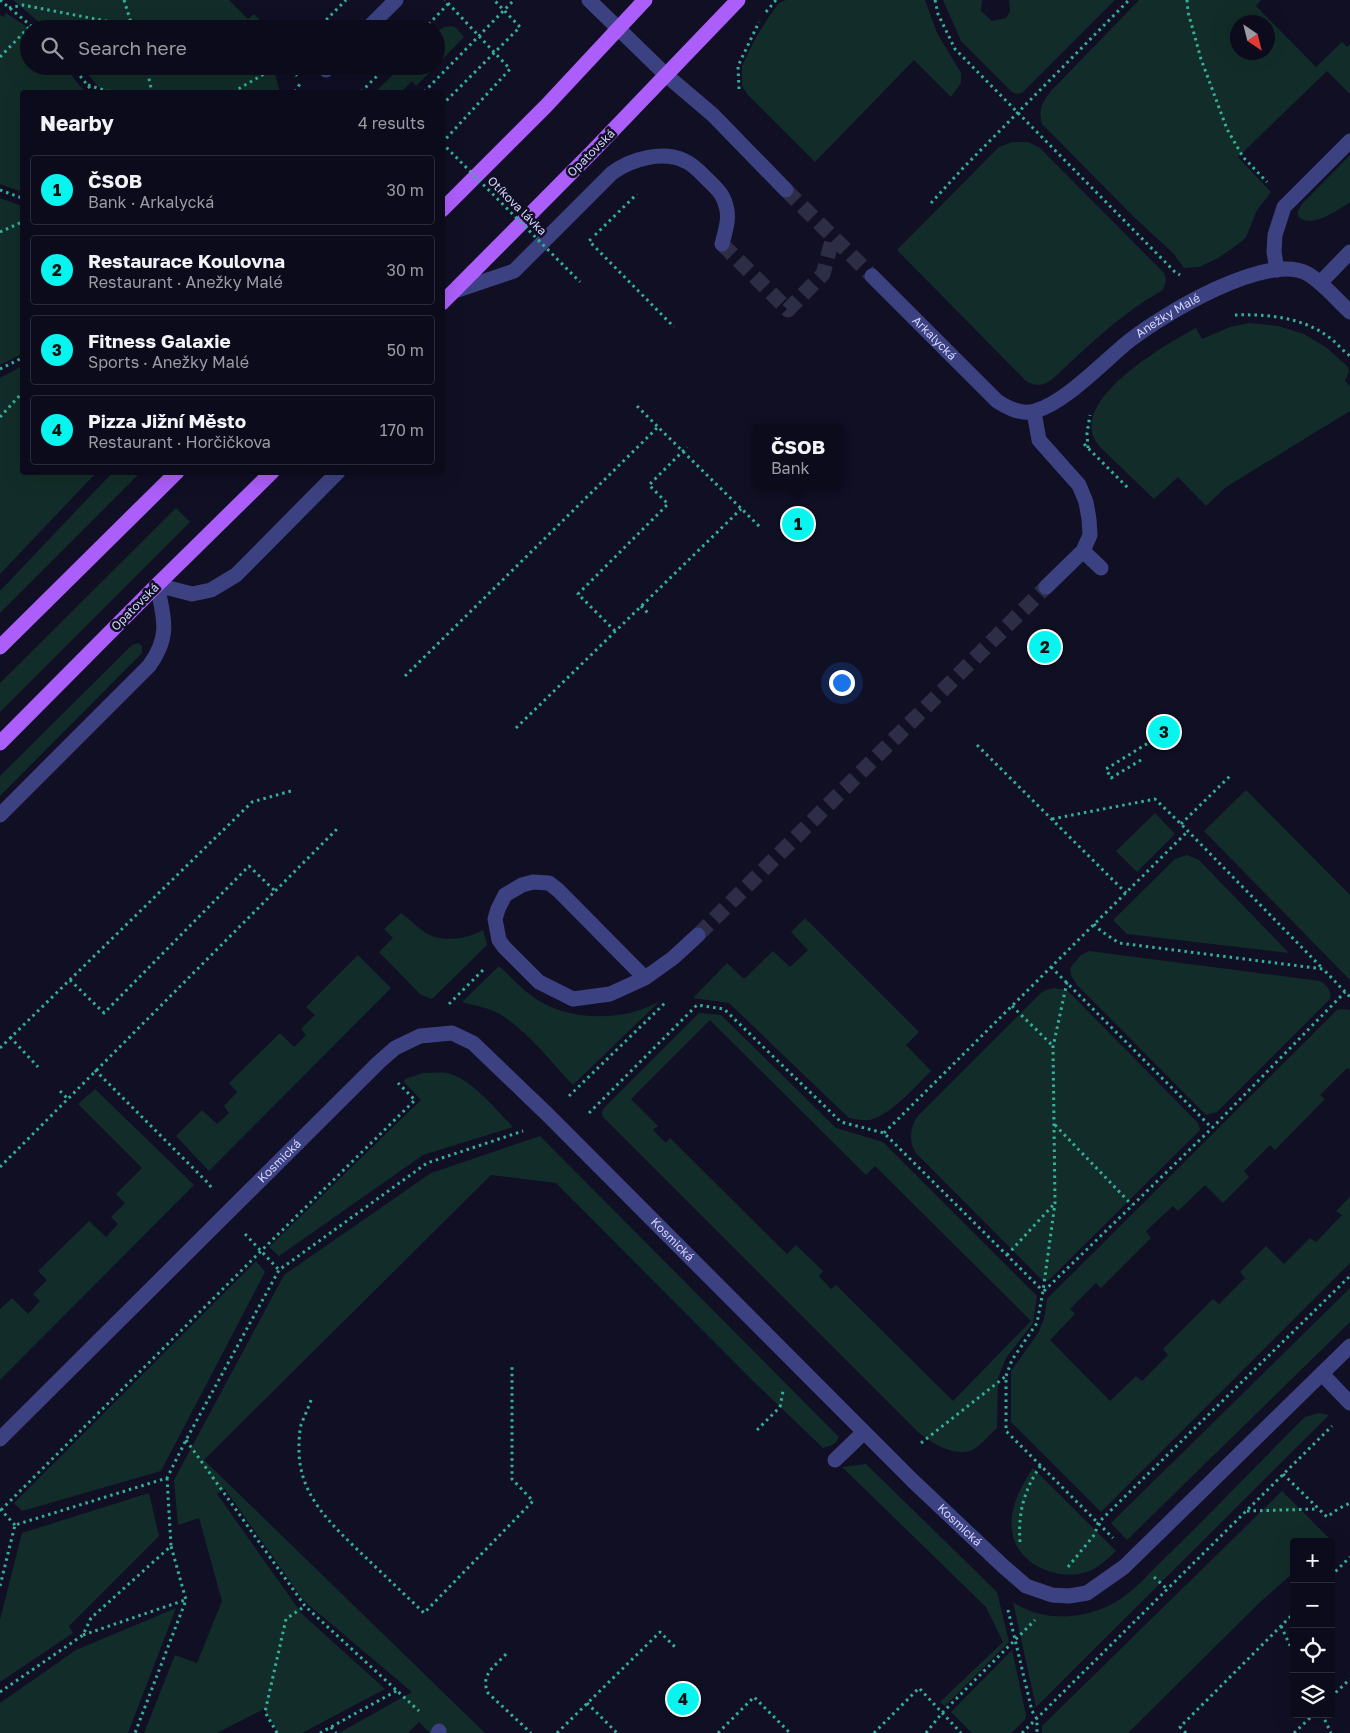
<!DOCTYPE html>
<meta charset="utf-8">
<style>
:root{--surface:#0c0b1b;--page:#151424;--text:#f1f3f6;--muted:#9a9ba3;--line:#2c2b3a;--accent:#08f5ef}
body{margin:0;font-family:"Golos Text",sans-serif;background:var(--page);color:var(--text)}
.controls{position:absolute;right:15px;bottom:15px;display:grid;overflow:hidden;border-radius:5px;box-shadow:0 5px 20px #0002}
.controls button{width:45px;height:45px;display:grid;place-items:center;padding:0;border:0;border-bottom:1px solid var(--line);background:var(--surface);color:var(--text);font:25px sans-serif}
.compass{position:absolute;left:1230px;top:15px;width:45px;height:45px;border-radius:50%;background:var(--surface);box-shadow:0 5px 20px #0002;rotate:145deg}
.you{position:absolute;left:841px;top:682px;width:18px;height:18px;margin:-12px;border:4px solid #fff;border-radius:50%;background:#1a73e8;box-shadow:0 0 0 8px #1a73e833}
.badge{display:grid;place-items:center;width:32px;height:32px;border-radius:50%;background:var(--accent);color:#111;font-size:16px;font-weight:700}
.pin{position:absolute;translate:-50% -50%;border:2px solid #fff;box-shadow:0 1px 5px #0006}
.popup{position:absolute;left:753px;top:424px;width:90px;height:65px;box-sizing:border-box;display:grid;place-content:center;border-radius:5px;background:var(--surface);filter:drop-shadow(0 1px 4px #0005);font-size:16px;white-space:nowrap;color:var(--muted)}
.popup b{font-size:19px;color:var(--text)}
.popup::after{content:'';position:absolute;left:50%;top:100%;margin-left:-10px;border:10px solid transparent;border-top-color:var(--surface)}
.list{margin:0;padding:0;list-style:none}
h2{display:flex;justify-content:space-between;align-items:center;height:65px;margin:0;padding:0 20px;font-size:21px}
h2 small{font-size:16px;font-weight:400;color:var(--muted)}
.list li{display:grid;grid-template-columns:32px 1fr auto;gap:15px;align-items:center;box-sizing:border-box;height:70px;margin:0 10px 10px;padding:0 10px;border:1px solid var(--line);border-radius:5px}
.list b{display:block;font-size:19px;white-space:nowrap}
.list p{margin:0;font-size:16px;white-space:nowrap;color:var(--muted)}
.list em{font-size:16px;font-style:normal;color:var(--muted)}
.icon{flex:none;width:28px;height:28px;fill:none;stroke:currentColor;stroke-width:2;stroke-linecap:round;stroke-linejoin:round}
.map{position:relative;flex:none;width:1350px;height:1733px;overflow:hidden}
.search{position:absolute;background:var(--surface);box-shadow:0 5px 20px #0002;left:20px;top:20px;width:425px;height:55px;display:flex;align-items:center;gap:12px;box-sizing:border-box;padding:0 18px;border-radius:28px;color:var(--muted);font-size:19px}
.panel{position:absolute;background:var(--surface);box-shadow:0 5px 20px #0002;left:20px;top:90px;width:425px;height:385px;border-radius:5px}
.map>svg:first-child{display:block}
.green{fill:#122d29;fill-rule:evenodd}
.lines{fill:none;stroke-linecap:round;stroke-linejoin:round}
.minor-tunnel{stroke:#2d2d45;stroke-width:15;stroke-dasharray:15 8;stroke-linecap:butt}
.path{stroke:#33b29b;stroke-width:3;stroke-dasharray:2.5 4;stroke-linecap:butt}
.minor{stroke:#3c4281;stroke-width:15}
.major{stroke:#ac5efa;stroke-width:15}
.path-bridge{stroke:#33b29b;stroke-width:3;stroke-dasharray:2.5 4;stroke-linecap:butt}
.labels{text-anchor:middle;stroke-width:5;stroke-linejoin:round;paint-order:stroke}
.street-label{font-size:12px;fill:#d3d4fe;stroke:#100f24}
</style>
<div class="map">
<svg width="1350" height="1733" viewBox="0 0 1350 1733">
<rect width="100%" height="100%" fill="#100f24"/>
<!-- green -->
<path class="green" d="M 13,0 L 229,0 L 248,19 L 254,14 L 269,29 L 47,29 Z
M 786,0 L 925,0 L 937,33 L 961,73 L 961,83 L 951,97 L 914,60 L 815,162 L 748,95 L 742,86 L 742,66 L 754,41 L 768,18 L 779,3 Z
M 943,0 L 982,0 L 981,11 L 992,21 L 1006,18 L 1010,11 L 1009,0 L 1115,0 L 1023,92 L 1018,94 L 1012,92 L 961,41 Z
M 1139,0 L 1261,0 L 1256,6 L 1316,67 L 1342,42 L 1347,47 L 1350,44 L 1350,94 L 1327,71 L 1238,157 L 1271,192 L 1257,210 L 1246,237 L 1241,242 L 1218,258 L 1199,267 L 1184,268 L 1173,253 L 1134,217 L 1042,124 C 1038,109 1042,103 1051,91 ZM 1238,22 L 1268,22 L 1268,52 L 1238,52 Z
M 6,13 L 30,29 L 29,29 L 29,66 L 68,66 L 72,76 L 85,92 L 22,92 L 22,192 L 0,184 L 0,15 L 4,17 Z
M 452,26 L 456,28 L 464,37 L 436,66 L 436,32 L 444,27 Z
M 81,66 L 273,66 L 279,89 L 278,92 L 103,92 Z
M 402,66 L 436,66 L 416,86 L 412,81 L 401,92 L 375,92 Z
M 1013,142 L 1028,142 L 1040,148 L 1164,273 L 1166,280 L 1163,290 C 1123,312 1089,345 1056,376 C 1045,385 1039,388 1026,381 L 897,250 L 999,147 Z
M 1350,155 L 1350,202 C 1338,210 1310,230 1298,216 L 1298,211 L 1302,204 Z
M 0,198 L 22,206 L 22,354 L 0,365 Z
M 1250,323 L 1278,326 L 1304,334 L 1327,348 L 1347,366 L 1349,371 L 1345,381 L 1350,386 L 1350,411 L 1226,487 L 1206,506 L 1178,477 L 1154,499 L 1100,447 C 1098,444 1095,441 1094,438 C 1075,396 1168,343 1196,328 L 1202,339 L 1230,327 Z
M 22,366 L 22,472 L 96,473 L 0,574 L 0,378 Z
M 112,473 L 140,473 L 0,613 L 0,591 Z
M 176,508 L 190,522 L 0,712 L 0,683 Z
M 138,643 L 142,646 L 142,653 L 0,796 L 0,776 L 132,645 Z
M 1246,790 L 1350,895 L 1350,980 L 1204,831 Z
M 1155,813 L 1175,834 L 1137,872 L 1116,851 Z
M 1187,855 L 1199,860 L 1289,953 L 1127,934 L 1113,920 L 1175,859 Z
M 401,913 C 409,919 417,927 426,933 C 443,943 467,939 483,930 L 487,945 L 432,999 L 421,995 L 379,952 L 393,938 L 384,929 Z
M 805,918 L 919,1032 L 906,1045 L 931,1071 C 917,1085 892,1113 873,1119 C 866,1122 857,1119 849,1118 L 729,1003 L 693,998 L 727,963 L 744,979 L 773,951 L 790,967 L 808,950 L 791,932 Z
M 1089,951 L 1320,981 C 1327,986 1332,990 1330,999 L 1217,1112 L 1206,1115 L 1077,985 L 1071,975 L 1070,968 L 1081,955 Z
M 358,955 L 391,988 L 209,1171 L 176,1136 L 202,1110 L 217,1124 L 229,1113 L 224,1106 L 237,1092 L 229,1083 L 280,1033 L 294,1047 L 306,1035 L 301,1029 L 315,1015 L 306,1007 Z
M 499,966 C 513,979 526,994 543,1003 C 568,1017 602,1019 630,1013 C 639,1011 649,1006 659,1002 L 573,1085 C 552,1063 529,1033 503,1016 C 491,1008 476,1006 462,1002 Z
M 1054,988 L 1066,990 L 1071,994 L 1198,1123 L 1200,1130 L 1049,1280 L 1044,1282 L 915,1152 C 909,1140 910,1130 916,1118 L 1041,993 L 1046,990 Z
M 1342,1009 L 1350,1010 L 1350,1070 L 1347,1068 L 1320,1095 L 1325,1099 L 1275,1150 L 1270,1145 L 1244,1171 L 1249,1177 L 1223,1203 L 1205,1185 L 1178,1211 L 1173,1206 L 1146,1231 L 1151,1238 L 1101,1288 L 1096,1283 L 1070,1309 L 1075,1314 L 1050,1340 L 1110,1401 L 1136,1376 L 1142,1381 L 1168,1355 L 1163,1349 L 1213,1299 L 1219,1304 L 1245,1278 L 1240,1272 L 1266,1246 L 1284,1264 L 1310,1238 L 1316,1242 L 1342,1215 L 1336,1211 L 1350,1197 L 1350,1263 L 1101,1512 L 1011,1422 L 1011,1371 L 1038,1333 L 1044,1319 L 1047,1299 L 1337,1010 Z
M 699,1013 L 721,1015 L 836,1128 L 883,1142 L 1037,1296 L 1033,1323 L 1006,1358 L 998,1378 L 997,1428 C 989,1435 980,1447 970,1451 C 952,1456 932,1443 919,1433 L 603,1117 L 602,1112 L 604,1108 ZM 710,1020 L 866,1175 L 875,1166 L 1031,1321 L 953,1401 L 836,1285 L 831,1289 L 819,1276 L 823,1271 L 796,1245 L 787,1254 L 670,1138 L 666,1143 L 653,1130 L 658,1126 L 631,1099 Z
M 423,1073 C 431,1073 439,1072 447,1073 C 471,1078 496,1110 513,1127 L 423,1155 L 279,1256 L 269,1247 L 421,1100 L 404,1082 L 405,1079 Z
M 95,1089 L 194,1185 L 0,1380 L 0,1309 L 12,1298 L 28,1314 L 40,1301 L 33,1294 L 47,1280 L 38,1271 L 89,1221 L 106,1237 L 118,1224 L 111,1217 L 125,1203 L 116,1194 L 142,1168 L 78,1104 Z
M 540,1136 L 839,1437 L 836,1442 L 832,1445 L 823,1448 L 753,1381 L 556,1183 L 491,1175 L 204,1460 L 485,1733 L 430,1733 L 419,1722 L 408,1733 L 339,1733 L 412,1692 L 304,1601 L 225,1489 L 217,1494 L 302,1614 L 385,1689 L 302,1733 L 278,1733 L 264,1709 L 217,1733 L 144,1733 L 175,1655 L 197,1663 L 222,1601 L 199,1518 L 178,1525 L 174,1480 L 284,1275 L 431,1173 Z
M 256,1261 L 265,1272 L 161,1471 L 22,1511 L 14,1503 Z
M 1350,1288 L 1350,1322 L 1127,1540 L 1111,1523 Z
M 1319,1413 L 1329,1415 L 1036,1707 L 1013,1602 C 1042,1622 1083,1620 1114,1603 C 1134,1592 1151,1571 1168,1555 C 1214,1510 1259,1463 1305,1417 Z
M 866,1464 L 997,1592 L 1009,1642 L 945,1706 L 940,1702 L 1003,1642 L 986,1607 L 842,1467 Z
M 1033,1468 L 1116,1551 C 1109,1558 1101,1565 1092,1570 C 1064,1583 1021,1568 1013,1536 C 1007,1511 1020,1488 1033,1468 Z
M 1282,1491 L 1330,1539 L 1327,1542 L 1294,1542 L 1294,1572 L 1257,1605 L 1128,1733 L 1042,1733 L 1042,1726 Z
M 149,1493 L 159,1536 L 69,1626 L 73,1633 L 0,1682 L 0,1620 L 22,1533 Z
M 176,1608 L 128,1733 L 0,1733 L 0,1703 L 76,1650 Z
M 1012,1650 L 1026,1715 L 1025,1720 L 1011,1733 L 972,1733 L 951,1712 Z"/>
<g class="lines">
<!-- minor-tunnel -->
<path class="minor-tunnel" d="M 786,190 L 872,276
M 722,244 L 788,310 L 823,274 L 833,237
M 698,935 L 1046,587"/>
<!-- path -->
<path class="path" d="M 0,0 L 35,29
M 124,0 L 133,29
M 935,0 L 938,14 L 955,49 L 1175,272 L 1180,275
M 1187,0 L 1188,12 L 1201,59 L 1227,129 L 1243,157 L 1267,182
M 9,8 L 23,5 L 147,29
M 766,12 L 776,0
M 317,29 L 346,0
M 424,29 L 449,3
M 0,57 L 31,25
M 72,66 L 93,92
M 146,66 L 152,92
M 287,66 L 297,76
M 88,85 L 110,92
M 739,89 L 738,66 L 759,22
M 233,92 L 278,66
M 295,92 L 301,82
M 361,92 L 387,66
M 424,92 L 514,0
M 442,143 L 510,69 L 445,0
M 0,190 L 22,198
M 931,203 L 964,167 L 1129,0
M 0,232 L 22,222
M 595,235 L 637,194
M 591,239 L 589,241 L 674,327
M 1235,315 C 1266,314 1300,317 1326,335 C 1335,341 1342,350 1350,356
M 0,369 L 22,358
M 637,406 L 658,427
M 0,417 L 22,393
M 1084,444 L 1130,490
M 1088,448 L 1087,433 L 1090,415
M 641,606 L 650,615
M 615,631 L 578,594 L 668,504 L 649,485 L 687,447
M 405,676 L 658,427 L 761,528
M 516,728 L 741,509
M 977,745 L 1126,893
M 1141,760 L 1111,778 L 1106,769 L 1153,740
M 1052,819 L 1155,799 L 1181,824 L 1323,969
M 1181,824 L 1231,775
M 1094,924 L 1101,931 L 1119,943 L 1323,969 L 1350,997
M 1051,967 L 1212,1128
M 70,980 L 104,1013 L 249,866 L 275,891
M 1067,982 L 1053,1047 L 1055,1203 L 1043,1291 L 1037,1323 L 1012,1360 L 1006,1376 L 1006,1431 L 1113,1538
M 449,1004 L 485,968
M 1012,1006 L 1053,1046
M 10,1037 L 38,1067
M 0,1048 L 252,802 L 291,791
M 95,1070 L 209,1184 L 212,1189
M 60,1091 L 68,1099
M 569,1096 L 667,1001
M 589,1113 L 697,1005 L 724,1009 L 841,1122 L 884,1133 L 1043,1291
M 1055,1125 L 1132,1205
M 884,1133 L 1188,831
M 0,1167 L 338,828
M 245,1234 L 279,1270
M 1007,1255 L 1055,1203
M 1044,1291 L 1212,1128 L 1345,992
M 311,1400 C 308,1409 304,1417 301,1425 C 299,1434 299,1443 299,1452 C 300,1496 331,1524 361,1553 C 382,1573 403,1593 424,1613 L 533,1501 L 512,1479 L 512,1365
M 757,1430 L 780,1407 L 783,1391
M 186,1440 L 305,1606 L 419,1711
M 921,1443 L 1006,1376
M 1283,1474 L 1327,1517 L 1338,1509 L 1350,1503
M 167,1478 L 171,1546
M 0,1509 L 15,1525
M 1,1510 L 261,1251 L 415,1100 L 398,1083
M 1247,1511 L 1318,1509
M 1020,1542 C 1018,1512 1024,1490 1041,1465
M 1068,1567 L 1095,1534 L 1098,1523 L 1350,1276
M 1331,1576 L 1350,1557
M 1154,1577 L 1167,1589
M 0,1586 L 15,1525 L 167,1478 L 186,1440 L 279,1270 L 427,1163 L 523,1131
M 1008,1610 L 1032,1711 L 1037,1719 L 1037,1733
M 1281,1626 L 1294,1654
M 83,1635 L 185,1600
M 506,1654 C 494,1667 480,1675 488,1693 L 531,1733
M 0,1692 L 83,1635 L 91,1618 L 171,1546 L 186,1600 L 135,1733
M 1331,1697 L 1350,1679
M 587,1703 L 617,1733
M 1322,1714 L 1331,1733
M 331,1727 L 336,1733
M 277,1733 L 265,1712 L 286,1619 L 305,1606
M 320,1733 L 398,1690
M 557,1733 L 660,1632 L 675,1647
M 718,1733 L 754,1697 L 790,1733
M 874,1733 L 919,1688 L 961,1733
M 926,1733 L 942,1713 L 1035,1620
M 1022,1733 L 1332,1426
M 1186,1733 L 1180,1727 L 1294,1613
M 1294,1733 L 1314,1714"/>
<!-- minor -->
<g class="minor">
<path d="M 589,0 L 666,75 L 713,115 L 786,190"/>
<path d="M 367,29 L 396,0"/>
<path d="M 326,70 L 329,66"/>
<path d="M 1277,270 L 1274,252 L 1275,235 L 1284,207 L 1350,141"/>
<path id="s1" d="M 872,276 L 997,401 C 1008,408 1021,415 1035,411 C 1065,403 1104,361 1129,341 C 1162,315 1267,251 1308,274 C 1322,282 1338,301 1350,312"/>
<path d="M 1320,283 L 1350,252"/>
<path d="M 455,291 L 514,271 L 612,173 C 631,159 663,150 685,161 C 694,165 700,172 706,178 C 715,187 723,193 726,206 C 730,218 725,232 722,244"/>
<path d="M 1034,412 L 1039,440 L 1079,485 L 1086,502 L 1089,519 L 1090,535 L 1083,551 L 1046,587"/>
<path d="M 1083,551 L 1101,568"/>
<path d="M 0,815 L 149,666 C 171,636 164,618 157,585 L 192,594 L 211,590 L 236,575 L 338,472"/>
<path d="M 645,978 L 558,890 L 549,883 L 533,882 L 522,885 L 505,895 L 498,909 L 495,919 L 499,940 L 504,947 L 539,982 L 573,999 L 610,994 L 645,978 L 673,958 L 698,935"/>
<path d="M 1322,1374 L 1350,1403"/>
<path id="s2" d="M 0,1439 L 378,1063 L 395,1048 L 420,1036 L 452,1033 L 473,1043 L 547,1114 L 913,1481 L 1003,1566 L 1026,1586 L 1052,1595 L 1069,1596 L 1087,1593 L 1124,1567 L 1350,1346"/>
<path d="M 835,1460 L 864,1432"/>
<path d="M 438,1733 L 439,1731"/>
</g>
<!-- major -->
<path class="major" d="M 442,210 L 546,106 L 645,0
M 442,303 L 592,152 L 738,0
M 0,647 L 177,472
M 0,743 L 157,585 L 272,472"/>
<!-- path-bridge -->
<path class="path-bridge" d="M 442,105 L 520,27 L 494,0
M 442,143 L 580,282"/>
</g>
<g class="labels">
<!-- street labels -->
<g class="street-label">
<text transform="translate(591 153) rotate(-45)" y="4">Opatovská</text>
<text transform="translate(517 206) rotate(45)" y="4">Otíkova lávka</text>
<text dy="4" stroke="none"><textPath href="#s1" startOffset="382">Anežky Malé</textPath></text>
<text dy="4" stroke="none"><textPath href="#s1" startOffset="88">Arkalycká</textPath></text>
<text transform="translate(135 607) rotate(-45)" y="4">Opatovská</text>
<text dy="4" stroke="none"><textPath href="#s2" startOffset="394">Kosmická</textPath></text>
<text dy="4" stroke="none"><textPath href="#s2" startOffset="919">Kosmická</textPath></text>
<text dy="4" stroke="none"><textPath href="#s2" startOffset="1324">Kosmická</textPath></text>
</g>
</g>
</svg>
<div class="controls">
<button>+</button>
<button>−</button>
<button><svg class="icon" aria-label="locate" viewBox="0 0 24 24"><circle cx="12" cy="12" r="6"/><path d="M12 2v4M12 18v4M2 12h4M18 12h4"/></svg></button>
<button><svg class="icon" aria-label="layers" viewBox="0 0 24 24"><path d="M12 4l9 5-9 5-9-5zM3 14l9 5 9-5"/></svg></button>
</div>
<svg class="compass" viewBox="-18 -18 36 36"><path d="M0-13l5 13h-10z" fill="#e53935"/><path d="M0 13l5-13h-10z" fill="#9a9ba3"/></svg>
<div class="you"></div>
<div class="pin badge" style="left:798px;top:524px">1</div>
<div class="popup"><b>ČSOB</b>Bank</div>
<div class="pin badge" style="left:1045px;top:647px">2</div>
<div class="pin badge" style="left:1164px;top:732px">3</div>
<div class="pin badge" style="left:683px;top:1699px">4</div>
<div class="search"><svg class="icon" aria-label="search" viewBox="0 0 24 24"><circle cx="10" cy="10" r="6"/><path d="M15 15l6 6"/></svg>Search here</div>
<section class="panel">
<h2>Nearby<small>4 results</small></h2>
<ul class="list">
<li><span class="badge">1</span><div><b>ČSOB</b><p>Bank · Arkalycká</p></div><em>30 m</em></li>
<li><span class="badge">2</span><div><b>Restaurace Koulovna</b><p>Restaurant · Anežky Malé</p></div><em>30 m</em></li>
<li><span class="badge">3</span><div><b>Fitness Galaxie</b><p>Sports · Anežky Malé</p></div><em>50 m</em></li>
<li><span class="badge">4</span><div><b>Pizza Jižní Město</b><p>Restaurant · Horčičkova</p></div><em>170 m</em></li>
</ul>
</section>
</div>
